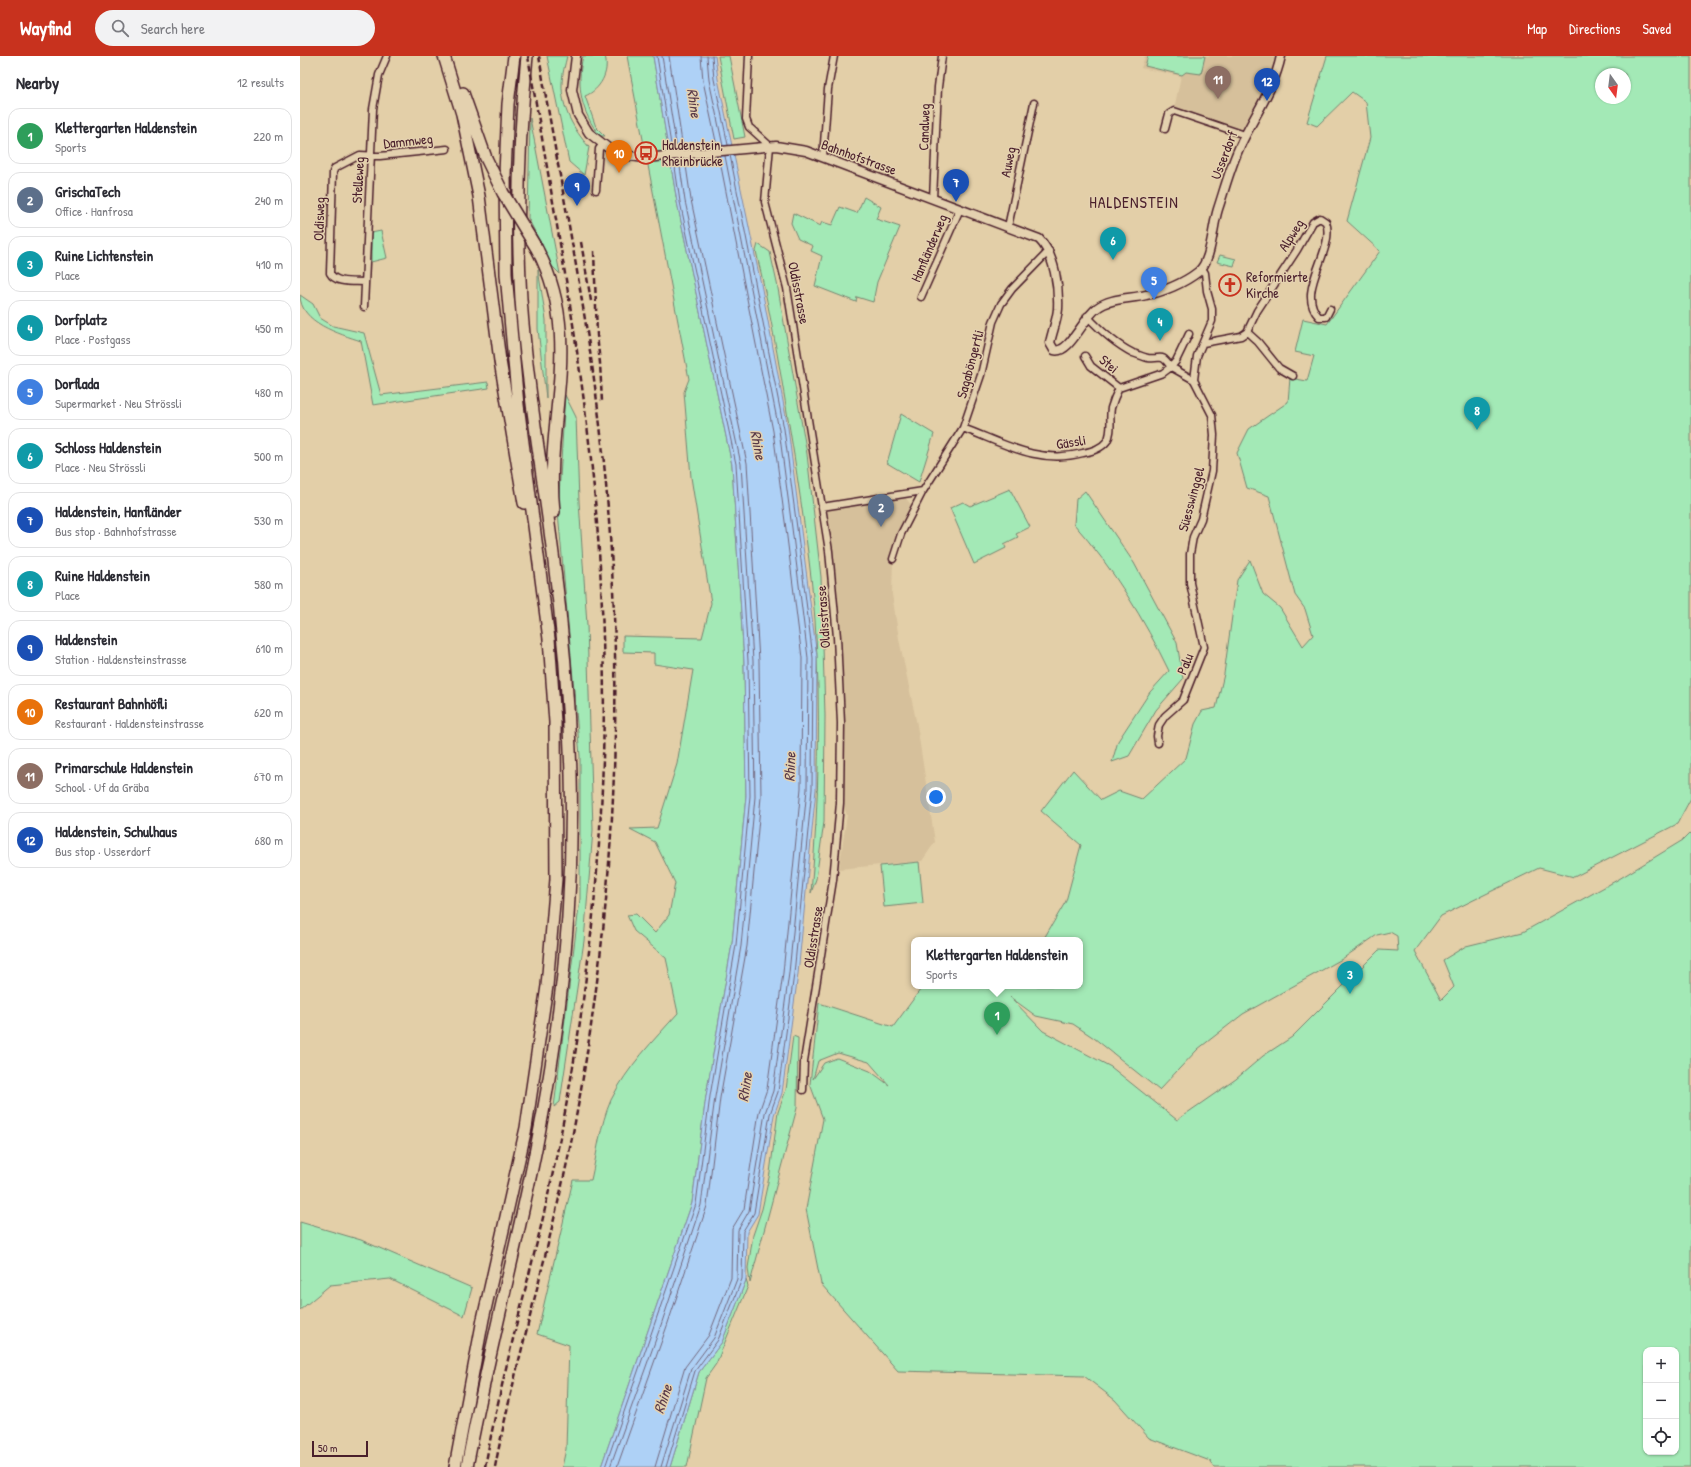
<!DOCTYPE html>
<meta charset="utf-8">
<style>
:root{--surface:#fff;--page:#f2f2f3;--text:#2b2b33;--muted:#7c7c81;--line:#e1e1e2;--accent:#c8321e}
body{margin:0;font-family:"Patrick Hand",sans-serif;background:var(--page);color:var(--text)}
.controls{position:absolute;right:12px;bottom:12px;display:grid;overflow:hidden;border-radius:8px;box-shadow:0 1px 3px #0004}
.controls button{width:36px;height:36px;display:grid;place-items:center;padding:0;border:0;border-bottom:1px solid var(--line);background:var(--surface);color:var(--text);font:20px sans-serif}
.compass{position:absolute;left:1295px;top:12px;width:36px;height:36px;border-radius:50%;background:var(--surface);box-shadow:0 1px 3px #0004;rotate:166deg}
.scale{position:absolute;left:12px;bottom:10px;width:56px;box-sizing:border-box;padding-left:4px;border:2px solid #4a1f2b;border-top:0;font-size:11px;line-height:14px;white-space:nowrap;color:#4a1f2b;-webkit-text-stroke:3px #e4d1af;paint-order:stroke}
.you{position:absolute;left:636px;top:741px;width:14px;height:14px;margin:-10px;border:3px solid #fff;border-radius:50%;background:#1a73e8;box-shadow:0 0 0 6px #1a73e833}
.badge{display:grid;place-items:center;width:26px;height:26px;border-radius:50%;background:var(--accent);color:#fff;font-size:13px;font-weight:700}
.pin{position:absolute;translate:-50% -33px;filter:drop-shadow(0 1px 2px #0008)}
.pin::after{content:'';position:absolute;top:21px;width:14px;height:12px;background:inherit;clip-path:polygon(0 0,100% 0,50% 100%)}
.popup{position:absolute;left:611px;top:881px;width:172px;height:52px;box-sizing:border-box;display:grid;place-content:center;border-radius:8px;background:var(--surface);filter:drop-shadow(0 1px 3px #0005);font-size:13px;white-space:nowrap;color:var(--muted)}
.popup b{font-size:15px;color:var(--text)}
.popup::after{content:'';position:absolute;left:50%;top:100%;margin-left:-8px;border:8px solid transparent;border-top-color:var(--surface)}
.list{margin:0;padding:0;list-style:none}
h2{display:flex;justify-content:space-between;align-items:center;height:52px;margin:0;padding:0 16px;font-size:17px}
h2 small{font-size:13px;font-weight:400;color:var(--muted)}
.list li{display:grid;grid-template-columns:26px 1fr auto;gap:12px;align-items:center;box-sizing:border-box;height:56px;margin:0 8px 8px;padding:0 8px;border:1px solid var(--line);border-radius:12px}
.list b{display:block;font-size:15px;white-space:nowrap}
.list p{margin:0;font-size:13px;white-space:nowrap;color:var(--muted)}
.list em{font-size:13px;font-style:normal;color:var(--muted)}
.icon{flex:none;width:22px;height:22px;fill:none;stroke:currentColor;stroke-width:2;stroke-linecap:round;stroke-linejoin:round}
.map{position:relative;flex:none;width:1391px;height:1411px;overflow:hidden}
header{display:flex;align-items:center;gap:24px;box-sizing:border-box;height:56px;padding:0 20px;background:var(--accent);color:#fff}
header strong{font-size:19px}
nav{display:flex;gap:22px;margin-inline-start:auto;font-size:14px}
.search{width:280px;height:36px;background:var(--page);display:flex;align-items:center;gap:10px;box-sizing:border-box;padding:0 14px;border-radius:22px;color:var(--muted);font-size:15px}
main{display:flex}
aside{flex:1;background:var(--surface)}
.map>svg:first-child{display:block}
.built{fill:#d6c09b}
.green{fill:#a3e9b6;stroke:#768470;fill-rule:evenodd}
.water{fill:#aed1f6;stroke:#868aa5}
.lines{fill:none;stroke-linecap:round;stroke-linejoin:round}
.shore{stroke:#72667c;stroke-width:1}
.street-casing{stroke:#4a1f2b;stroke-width:9}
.secondary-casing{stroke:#4a1f2b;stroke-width:11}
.highway-casing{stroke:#4a1f2b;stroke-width:14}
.street{stroke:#e4d1af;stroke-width:6}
.secondary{stroke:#e4d1af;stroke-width:8}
.highway{stroke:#e4d1af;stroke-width:11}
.rail{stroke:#4a1f2b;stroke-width:2.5;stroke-dasharray:6 3;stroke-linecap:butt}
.highway-bridge-casing{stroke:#4a1f2b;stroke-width:14;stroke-linecap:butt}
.highway-bridge{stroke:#e4d1af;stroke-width:11}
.labels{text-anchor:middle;stroke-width:3;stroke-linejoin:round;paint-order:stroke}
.street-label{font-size:14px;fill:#4a1f2b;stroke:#e4d1af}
.poi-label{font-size:14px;fill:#4a1f2b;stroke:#e4d1af;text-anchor:start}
.water-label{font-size:15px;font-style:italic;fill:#593a49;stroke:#e4d1af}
.quarter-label{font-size:16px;letter-spacing:1px;fill:#4a1f2b;stroke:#e4d1af}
</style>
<header>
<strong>Wayfind</strong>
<div class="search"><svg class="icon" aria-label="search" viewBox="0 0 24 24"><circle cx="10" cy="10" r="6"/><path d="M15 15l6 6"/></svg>Search here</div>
<nav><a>Map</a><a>Directions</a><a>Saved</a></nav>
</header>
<main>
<aside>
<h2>Nearby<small>12 results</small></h2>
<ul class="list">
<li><span class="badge" style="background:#2e9e5b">1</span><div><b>Klettergarten Haldenstein</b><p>Sports</p></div><em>220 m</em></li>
<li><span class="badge" style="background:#5c6f8a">2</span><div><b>GrischaTech</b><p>Office · Hanfrosa</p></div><em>240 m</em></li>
<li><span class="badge" style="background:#0f9aa8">3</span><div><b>Ruine Lichtenstein</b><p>Place</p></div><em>410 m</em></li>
<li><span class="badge" style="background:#0f9aa8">4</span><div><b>Dorfplatz</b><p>Place · Postgass</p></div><em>450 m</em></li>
<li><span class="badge" style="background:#3f7fe0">5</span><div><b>Dorflada</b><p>Supermarket · Neu Strössli</p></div><em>480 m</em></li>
<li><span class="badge" style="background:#0f9aa8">6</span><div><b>Schloss Haldenstein</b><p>Place · Neu Strössli</p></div><em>500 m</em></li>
<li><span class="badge" style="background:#1a4fb4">7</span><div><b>Haldenstein, Hanfländer</b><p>Bus stop · Bahnhofstrasse</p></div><em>530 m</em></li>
<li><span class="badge" style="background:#0f9aa8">8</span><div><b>Ruine Haldenstein</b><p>Place</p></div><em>580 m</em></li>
<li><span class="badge" style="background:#1a4fb4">9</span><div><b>Haldenstein</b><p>Station · Haldensteinstrasse</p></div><em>610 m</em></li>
<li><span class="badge" style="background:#e8710a">10</span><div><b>Restaurant Bahnhöfli</b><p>Restaurant · Haldensteinstrasse</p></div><em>620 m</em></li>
<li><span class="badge" style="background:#8d6e63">11</span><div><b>Primarschule Haldenstein</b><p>School · Uf da Gräba</p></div><em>670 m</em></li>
<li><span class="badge" style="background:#1a4fb4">12</span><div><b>Haldenstein, Schulhaus</b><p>Bus stop · Usserdorf</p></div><em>680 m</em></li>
</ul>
</aside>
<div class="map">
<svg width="1391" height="1411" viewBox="0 0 1391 1411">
<rect width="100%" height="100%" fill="#e3cfa8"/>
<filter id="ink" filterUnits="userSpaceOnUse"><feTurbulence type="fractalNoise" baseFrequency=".025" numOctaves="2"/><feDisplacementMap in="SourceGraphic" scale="8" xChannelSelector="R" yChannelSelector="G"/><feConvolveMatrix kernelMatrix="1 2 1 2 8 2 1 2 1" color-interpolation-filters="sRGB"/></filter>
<g filter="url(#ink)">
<!-- built -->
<path class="built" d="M 845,0 L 975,0 L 966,33 L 942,73 L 874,53 L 881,20 L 841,12 Z
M 604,440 L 613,451 L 593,503 L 592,538 L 599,583 L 617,669 L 635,786 L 622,805 L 539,813 L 547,759 L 542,748 L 540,667 L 526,454 Z"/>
<!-- green -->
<path class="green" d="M 247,0 L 267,0 C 265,9 262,18 262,27 C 261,52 274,74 289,91 L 284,119 L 269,106 Z
M 283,0 L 305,0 C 310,16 300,34 285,40 L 296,71 L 305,80 L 300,80 C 281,56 276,30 283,0 Z
M 327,0 L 353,0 L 377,146 L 432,409 L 444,606 L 446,740 L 432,888 L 406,1040 L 392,1147 L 301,1411 L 262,1411 L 266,1393 L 269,1289 L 237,1278 L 273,1124 L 291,1124 C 297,1098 300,1069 311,1044 C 327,1011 354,984 378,957 L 366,902 L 334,875 L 327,859 L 336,858 L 355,877 L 369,859 L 375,827 L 355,786 L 330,773 L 357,772 L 377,708 L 393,614 L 354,608 L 354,597 L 323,596 L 323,580 L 402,582 L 411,547 L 391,421 L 384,336 L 389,323 Z
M 418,0 L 429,0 L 445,81 L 434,83 Z
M 848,0 L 905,0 L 901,18 L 886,16 L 882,19 L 845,10 Z
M 1027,0 L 1391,0 L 1391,742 L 1377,768 L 1274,821 L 1239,812 L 1141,860 L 1115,895 L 1141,944 L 1154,931 L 1143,904 L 1166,890 L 1223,876 L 1319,823 L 1383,784 L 1391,776 L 1391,1411 L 914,1411 L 910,1405 L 849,1382 L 815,1344 L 784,1320 L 598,1315 L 521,1228 L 506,1153 L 523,1063 L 510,1028 L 519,947 L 593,971 L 623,930 L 780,930 L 780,884 L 743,884 L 766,845 L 781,789 L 741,755 L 773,714 L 801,744 L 819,735 L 842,743 L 886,702 L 895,668 L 902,655 L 916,652 L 924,618 L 937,524 L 950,504 L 963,538 L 980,552 L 1003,590 L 1013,579 L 1005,553 L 995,539 L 969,440 L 947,432 L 937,397 L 949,373 L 988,346 L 990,322 L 1007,325 L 1014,300 L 995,296 L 1003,263 L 1027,268 L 1080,195 L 1047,165 L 1070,82 L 1066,46 L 1052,36 L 1017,70 L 1007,66 ZM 1301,18 L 1325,18 L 1325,42 L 1301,42 ZM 1090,876 L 1097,880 L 1098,895 L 1079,894 L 992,981 L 963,1000 L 936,1023 L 877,1064 L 811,1011 L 743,975 L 710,941 L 736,960 L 773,968 L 794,982 L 859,1034 L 898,993 L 943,958 L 1042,903 L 1077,879 ZM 538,997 L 569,1006 L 589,1029 L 570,1015 L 537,1002 L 524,1007 L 513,1023 L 518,1005 ZM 1346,1294 L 1376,1294 L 1376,1396 L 1346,1396 Z
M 230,62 L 260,218 L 252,210 L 228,162 Z
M 564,141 L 581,151 L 576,163 L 600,171 L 577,226 L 573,246 L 557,241 L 556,246 L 515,230 L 522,200 L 511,195 L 513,190 L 498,183 L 491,167 L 493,157 L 520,170 L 522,166 L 532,169 L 540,151 L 557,157 Z
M 81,175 L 87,202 L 71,206 L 71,177 Z
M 458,188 L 470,196 L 477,227 L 507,398 L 521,521 L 525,659 L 524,766 L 516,823 L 511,837 C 519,746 521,655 515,564 C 511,509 502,454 494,399 C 483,331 472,262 456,195 Z
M 920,199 L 936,203 L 934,210 L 917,206 Z
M 238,213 L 246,264 L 246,342 L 238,273 Z
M 0,239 L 13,248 L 20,262 L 33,270 L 64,277 L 81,339 L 188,326 L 189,332 L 73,349 L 61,285 C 40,278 0,267 0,239 Z
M 265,339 L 276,361 L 279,445 L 287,569 L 293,774 L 284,885 L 260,1046 L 254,1051 L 280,843 L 280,700 L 258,456 Z
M 601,358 L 634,378 L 619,426 L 587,407 Z
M 710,433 L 730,471 L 716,478 L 718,481 L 704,488 L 706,492 L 674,508 L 650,452 L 663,446 L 670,450 Z
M 785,435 L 834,507 L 877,587 L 883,623 L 856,654 L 829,700 L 812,706 L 818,685 L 850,636 L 869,615 C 844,563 813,512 774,468 L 776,443 Z
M 619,806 L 623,847 L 584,851 L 580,810 Z
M 493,980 L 498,982 L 497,1052 L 450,1227 L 448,1212 L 453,1179 L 462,1153 L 470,1117 L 478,1056 L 486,1034 Z
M 0,1166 L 61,1184 L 172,1232 L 164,1260 L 90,1223 L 30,1229 L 0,1254 Z
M 446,1224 L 448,1230 L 416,1308 L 406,1322 L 387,1411 L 370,1411 L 399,1316 L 422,1286 Z"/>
<!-- water -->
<path class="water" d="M 353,0 L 415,0 L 418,23 L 462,233 L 488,372 L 517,601 L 516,733 L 498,918 L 482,1037 L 474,1059 L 458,1158 L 447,1176 L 446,1224 L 422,1286 L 399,1316 L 370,1411 L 301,1411 L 392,1147 L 406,1040 L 432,888 L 446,740 L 444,606 L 432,409 L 377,146 Z"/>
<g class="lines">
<!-- shore -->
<path class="shore" d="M 357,0 L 372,95
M 362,0 L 377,94
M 369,0 L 383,93
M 401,0 L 403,25 L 417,90
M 407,0 L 409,24 L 423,90
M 412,0 L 414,23 L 428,89
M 305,1411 L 396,1148 L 410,1040 L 436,889 L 450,740 L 448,605 L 436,408 L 380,146 L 374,104
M 310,1411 L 361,1269 L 401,1149 L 415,1041 L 441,890 L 455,741 L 453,605 L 441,408 L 385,145 L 379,104
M 317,1411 L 367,1270 L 407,1150 L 420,1042 L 447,890 L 461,741 L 459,605 L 447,407 L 391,144 L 385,103
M 355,1411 L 385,1311 L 409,1279 L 431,1222 L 432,1173 L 444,1153 L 459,1056 L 467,1033 L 483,917 L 501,732 L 502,602 L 486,473 L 473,375 L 419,100
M 361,1411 L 391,1313 L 414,1282 L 437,1223 L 438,1174 L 449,1155 L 465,1057 L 473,1035 L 489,917 L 507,733 L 508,602 L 492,472 L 479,374 L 425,100
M 366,1411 L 395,1315 L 418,1284 L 442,1223 L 443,1175 L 454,1157 L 470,1058 L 478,1036 L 494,918 L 512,733 L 513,602 L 497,472 L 484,373 L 430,99"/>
<!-- street casing -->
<g class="street-casing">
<path id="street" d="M 449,0 L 446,63 L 449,71 L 470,90 L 465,146 L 487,232 L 529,495 L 537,581 L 541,667 L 540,747 L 533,824 L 504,1005 L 503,1034
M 865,73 L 869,58 L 874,55 L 945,79
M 523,101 L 528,33 L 534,0
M 296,134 L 299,93 L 302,89
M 633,143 L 638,31 L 642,0
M 708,171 L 734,47
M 65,226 C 54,225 36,228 30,217 L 33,116 L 35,112 L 60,99 L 80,100 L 147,93
M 621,241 L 660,153
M 64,251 L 73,53 L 79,19 L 87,0
M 947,276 L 958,286 L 979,312 L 993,320
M 903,287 L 941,280 L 947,276 L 957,255 L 997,194 L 1013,166 L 1020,162 L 1026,166 C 1036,195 994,235 1019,261 L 1026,261 L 1030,253
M 785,300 L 791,310 L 819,332
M 894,324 L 897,300 L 912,265 L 912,253 L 907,235 L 905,217 L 902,212
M 663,372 C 703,387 738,409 783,397 C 792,395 801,393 807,385 C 813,376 809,362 811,352 C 813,345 816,338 819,332 L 863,317 L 871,311 C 860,296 862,304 848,302 C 843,301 837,298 833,297 C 815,288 801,275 787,260
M 522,451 L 623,435
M 593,503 L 601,478 L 623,435 L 663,372 L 681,319 L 693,266 L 701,248 L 712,233 L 749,195
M 858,687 L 857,680 L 859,669 L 865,660 L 883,644 L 904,591 L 890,527 L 890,498 L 893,481 L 901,463 L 912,415 L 914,379 L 912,359 L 894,324 L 871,311 L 876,305 L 889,278"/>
</g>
<!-- secondary casing -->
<g class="secondary-casing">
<path id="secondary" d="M 276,0 L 272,34 L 278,59 L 289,77 L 312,95 L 323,99 L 345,102 L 476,90 L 506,95 L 530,104 L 739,183 C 755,199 759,232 758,253 C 757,265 752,276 750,287 L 754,294 C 769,299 784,261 797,252 C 810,242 830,243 846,239 C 863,236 884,227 898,216 C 912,205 912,171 918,153 C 925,132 931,108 941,88 C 955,58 974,33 981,0"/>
</g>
<!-- highway casing -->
<g class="highway-casing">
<path id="highway" d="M 144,0 L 162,58 L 179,140 L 200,305 L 224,447
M 163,37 L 186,102
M 237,193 C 285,284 244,362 254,456
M 155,1411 L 183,1263 L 226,1072 L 247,930 L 256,823 L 255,666 L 249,583 L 218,349 L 206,218 L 205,118 L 208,48 L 214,0
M 167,1411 C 194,1266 236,1123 256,976 C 268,892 273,805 271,719 C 269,646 263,572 253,498 C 242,413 227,329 221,243 C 216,162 219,81 227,0"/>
</g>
<!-- street -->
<use href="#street" class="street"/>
<!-- secondary -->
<use href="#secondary" class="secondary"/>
<!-- highway -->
<use href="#highway" class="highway"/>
<!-- rail -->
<path class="rail" d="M 281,186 L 291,245
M 294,195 L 297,279 L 300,307 L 302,346
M 185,1411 C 200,1329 222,1248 242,1166 C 261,1083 277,998 287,912 C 307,754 309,592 294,433 C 280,288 252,144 228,0
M 195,1411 C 211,1329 234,1248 253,1167 C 271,1095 284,1022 294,948 C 321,754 322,556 299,361 C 284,240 259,120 239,0"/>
<!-- highway-bridge casing -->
<g class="highway-bridge-casing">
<path id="highway-bridge" d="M 186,102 L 203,137 L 237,193"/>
</g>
<!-- highway-bridge -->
<use href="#highway-bridge" class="highway-bridge"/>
</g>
</g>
<!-- icons -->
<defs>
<g id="bus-ring" transform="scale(1.15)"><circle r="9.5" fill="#e4d1af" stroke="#c8321e" stroke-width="1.5"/><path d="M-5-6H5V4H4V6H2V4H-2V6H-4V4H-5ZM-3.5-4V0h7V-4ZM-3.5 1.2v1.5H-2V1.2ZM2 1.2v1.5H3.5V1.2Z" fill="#c8321e"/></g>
<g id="church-ring" transform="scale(1.15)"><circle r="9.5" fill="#e4d1af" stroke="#c8321e" stroke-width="1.5"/><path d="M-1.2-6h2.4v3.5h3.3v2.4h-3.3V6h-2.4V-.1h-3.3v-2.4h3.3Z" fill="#c8321e"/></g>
</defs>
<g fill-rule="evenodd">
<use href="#bus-ring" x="346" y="97"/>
<use href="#church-ring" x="930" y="229"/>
</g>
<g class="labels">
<!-- street labels -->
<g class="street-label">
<text transform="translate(624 71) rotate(-88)" y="5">Canalweg</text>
<text transform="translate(108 85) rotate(-6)" y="5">Dammweg</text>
<text transform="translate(924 99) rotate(-69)" y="5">Usserdorf</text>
<text transform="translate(559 101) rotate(20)" y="5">Bahnhofstrasse</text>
<text transform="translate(708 106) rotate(-79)" y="5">Auweg</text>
<text transform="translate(58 124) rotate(-87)" y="5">Stelleweg</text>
<text transform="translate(19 163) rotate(-88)" y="5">Oldisweg</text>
<text transform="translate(991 179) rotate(-58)" y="5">Alpweg</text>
<text transform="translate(629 192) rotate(-67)" y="5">Hanfländerweg</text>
<text transform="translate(499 237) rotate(79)" y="5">Oldisstrasse</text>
<text transform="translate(670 308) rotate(-75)" y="5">Sagaböngertli</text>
<text transform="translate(809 308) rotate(40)" y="5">Stei</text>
<text transform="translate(771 386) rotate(-9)" y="5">Gässli</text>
<text transform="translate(891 443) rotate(-75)" y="5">Süesswinggel</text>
<text transform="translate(523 561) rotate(-94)" y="5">Oldisstrasse</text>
<text transform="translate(885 608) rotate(-68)" y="5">Palu</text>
<text transform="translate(513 881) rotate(-81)" y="5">Oldisstrasse</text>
</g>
<!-- poi labels -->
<g class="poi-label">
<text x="362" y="94">Haldenstein,<tspan x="362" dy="16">Rheinbrücke</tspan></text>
<text x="946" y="226">Reformierte<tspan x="946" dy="16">Kirche</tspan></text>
</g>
<!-- water labels -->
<g class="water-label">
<text transform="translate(394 47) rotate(82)" y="5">Rhine</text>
<text transform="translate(458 389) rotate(79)" y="5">Rhine</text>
<text transform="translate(490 711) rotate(-88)" y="5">Rhine</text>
<text transform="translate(445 1031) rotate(-81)" y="5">Rhine</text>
<text transform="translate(363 1343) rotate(-71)" y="5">Rhine</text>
</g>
<!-- quarter labels -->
<g class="quarter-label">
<text x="834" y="152">HALDENSTEIN</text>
</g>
</g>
</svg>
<div class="controls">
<button>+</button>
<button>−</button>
<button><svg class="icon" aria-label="locate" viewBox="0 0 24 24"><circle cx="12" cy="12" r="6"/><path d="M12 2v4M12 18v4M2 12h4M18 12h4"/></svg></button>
</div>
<svg class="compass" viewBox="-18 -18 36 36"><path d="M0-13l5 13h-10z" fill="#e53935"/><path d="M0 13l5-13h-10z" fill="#7c7c81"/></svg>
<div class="scale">50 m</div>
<div class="you"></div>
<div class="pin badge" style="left:697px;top:979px;background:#2e9e5b">1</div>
<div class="popup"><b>Klettergarten Haldenstein</b>Sports</div>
<div class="pin badge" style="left:581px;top:471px;background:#5c6f8a">2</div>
<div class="pin badge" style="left:1050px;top:938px;background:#0f9aa8">3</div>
<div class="pin badge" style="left:860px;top:285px;background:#0f9aa8">4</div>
<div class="pin badge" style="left:854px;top:244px;background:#3f7fe0">5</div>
<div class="pin badge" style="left:813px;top:204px;background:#0f9aa8">6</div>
<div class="pin badge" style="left:656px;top:146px;background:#1a4fb4">7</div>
<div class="pin badge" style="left:1177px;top:374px;background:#0f9aa8">8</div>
<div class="pin badge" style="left:277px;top:150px;background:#1a4fb4">9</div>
<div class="pin badge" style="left:319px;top:117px;background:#e8710a">10</div>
<div class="pin badge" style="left:918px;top:43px;background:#8d6e63">11</div>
<div class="pin badge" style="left:967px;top:45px;background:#1a4fb4">12</div>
</div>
</main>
